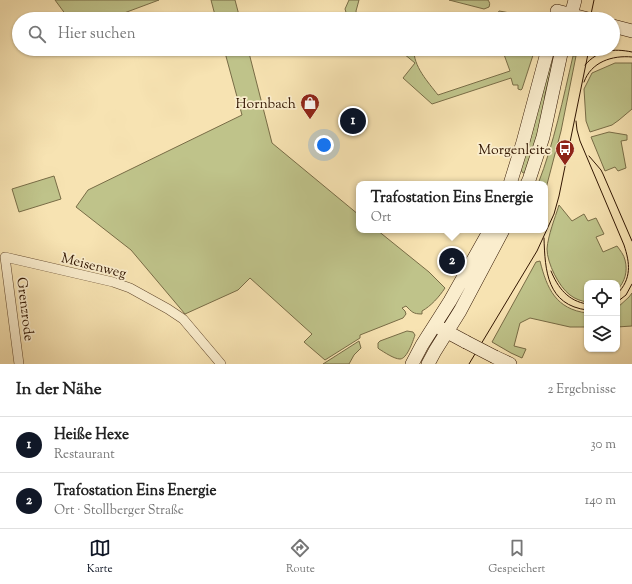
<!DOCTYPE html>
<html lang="de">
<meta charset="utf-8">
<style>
:root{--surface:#fff;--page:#f6f6f6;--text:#222;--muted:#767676;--line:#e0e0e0;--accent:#111827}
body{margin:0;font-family:"Sorts Mill Goudy",serif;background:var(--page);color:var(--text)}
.controls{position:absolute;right:12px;bottom:12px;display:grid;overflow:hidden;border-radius:8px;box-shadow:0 1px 3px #0004}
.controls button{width:36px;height:36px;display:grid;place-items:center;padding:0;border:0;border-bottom:1px solid var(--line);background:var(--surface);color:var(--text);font:20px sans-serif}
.you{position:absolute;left:324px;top:145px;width:14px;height:14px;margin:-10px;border:3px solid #fff;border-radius:50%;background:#1a73e8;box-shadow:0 0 0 6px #1a73e833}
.badge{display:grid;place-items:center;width:26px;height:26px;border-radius:50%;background:var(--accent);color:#fff;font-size:13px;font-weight:700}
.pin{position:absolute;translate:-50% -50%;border:2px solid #fff;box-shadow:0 1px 4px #0006}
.popup{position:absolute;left:356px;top:181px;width:192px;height:52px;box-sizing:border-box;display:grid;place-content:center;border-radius:8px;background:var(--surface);filter:drop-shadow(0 1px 3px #0005);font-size:13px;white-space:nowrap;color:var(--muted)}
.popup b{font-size:15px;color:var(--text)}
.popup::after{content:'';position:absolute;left:50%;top:100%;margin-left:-8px;border:8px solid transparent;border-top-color:var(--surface)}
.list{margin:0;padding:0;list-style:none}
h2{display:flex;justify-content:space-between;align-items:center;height:52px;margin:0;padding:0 16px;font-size:17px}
h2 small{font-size:13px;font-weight:400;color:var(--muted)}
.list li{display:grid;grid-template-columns:26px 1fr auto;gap:12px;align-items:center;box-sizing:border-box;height:56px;padding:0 16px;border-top:1px solid var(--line)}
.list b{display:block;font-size:15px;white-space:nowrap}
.list p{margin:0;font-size:13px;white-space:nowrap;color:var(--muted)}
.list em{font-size:13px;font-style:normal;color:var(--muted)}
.icon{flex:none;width:22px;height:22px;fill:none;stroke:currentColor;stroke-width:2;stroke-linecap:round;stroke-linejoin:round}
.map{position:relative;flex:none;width:632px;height:364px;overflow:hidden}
.search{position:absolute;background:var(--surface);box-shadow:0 1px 3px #0004;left:12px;right:12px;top:12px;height:44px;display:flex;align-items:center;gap:10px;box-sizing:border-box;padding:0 14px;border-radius:22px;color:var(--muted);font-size:15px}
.sheet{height:164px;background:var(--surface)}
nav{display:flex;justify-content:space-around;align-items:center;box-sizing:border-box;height:56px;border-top:1px solid var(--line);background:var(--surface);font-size:11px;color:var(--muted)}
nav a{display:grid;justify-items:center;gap:2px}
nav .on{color:var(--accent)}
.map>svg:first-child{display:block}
.green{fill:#bfc38a;stroke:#786c46}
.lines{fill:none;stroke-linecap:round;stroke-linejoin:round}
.street-casing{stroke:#62482d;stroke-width:10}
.secondary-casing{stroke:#311501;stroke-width:14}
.street{stroke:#faedcd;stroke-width:9}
.secondary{stroke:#faedcd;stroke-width:13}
.tram{stroke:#311501;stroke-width:1}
.secondary-bridge-casing{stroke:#311501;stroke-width:14;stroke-linecap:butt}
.secondary-bridge{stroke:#faedcd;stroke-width:13}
.labels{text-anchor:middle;stroke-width:3.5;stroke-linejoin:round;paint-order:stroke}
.poi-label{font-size:14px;fill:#311501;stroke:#faedcd;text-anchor:end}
.street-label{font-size:14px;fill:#311501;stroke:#faedcd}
</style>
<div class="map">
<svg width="632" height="364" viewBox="0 0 632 364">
<rect width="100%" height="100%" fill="#f7e3b2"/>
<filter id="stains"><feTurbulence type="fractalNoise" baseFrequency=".005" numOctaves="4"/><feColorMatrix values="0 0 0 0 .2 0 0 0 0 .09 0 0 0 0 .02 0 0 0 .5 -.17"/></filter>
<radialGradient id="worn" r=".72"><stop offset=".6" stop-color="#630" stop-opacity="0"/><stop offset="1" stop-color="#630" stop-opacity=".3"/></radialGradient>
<!-- green -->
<path class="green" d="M 55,0 L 159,0 L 108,19 L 69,19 Z
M 211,0 L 235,0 L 240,19 L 216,19 Z
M 349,0 L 359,0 L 356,11 L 357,19 L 348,19 L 345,9 Z
M 449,0 L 488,0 C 490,3 490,4 489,7 L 484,9 Z
M 499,11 L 505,12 L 535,19 L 500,19 L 497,15 Z
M 224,49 L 248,49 L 272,143 L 359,215 L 359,230 L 377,230 L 429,272 L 445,288 C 439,297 431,306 422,311 L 422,314 C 413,314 412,312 406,306 L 402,308 L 405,311 L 406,314 L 403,318 L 360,335 L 360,338 L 325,360 L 304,342 L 312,334 L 250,278 L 238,290 L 185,314 L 131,250 L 76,207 L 88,190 L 242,115 Z
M 398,49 L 414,49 C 413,66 428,82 438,95 L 510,71 L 502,49 L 535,49 L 522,89 L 521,90 L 518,89 L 518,85 L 513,85 L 511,78 L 432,104 L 403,78 L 415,63 Z
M 552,49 L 556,49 L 545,95 L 544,117 L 526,172 L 523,173 L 520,169 Z
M 573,56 L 576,56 L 561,131 L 545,192 L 545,184 L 538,184 C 554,143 563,99 573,56 Z
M 615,63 L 632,63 L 632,109 L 619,120 L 612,125 L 590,132 L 586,121 L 584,89 L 592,73 Z
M 609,132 L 627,135 L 627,140 L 621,141 L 626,168 L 618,171 L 615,167 L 605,171 L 591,137 Z
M 54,176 L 61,199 L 19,212 L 12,189 Z
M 559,205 L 572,221 L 584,214 L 588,221 L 596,218 L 604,234 L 596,237 L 603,252 L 617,246 C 620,250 624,255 625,260 C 628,271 625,282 617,290 L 617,283 L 587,283 L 587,302 C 581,301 575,299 570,295 C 559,287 547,263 547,249 C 548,235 555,218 559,205 Z
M 540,261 C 547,289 556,309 587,313 L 587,327 L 570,327 L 530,318 L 520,323 L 514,346 L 526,349 L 522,358 L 511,353 L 492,342 L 536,262 Z
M 632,293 L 632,326 L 617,327 L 617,308 L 629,297 Z
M 407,331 L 413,332 L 415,335 C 413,341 407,359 400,359 C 394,359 384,352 379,349 L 378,348 L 378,343 L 380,341 Z
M 359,341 L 361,348 L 354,355 L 349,364 L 323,364 Z"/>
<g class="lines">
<!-- street casing -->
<g class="street-casing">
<path id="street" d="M 19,364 L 5,257 L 113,282 L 130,288 L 168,309 L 183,319 L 221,364"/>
</g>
<!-- secondary casing -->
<g class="secondary-casing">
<path id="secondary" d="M 557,11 L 588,19
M 570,19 L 575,0
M 613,26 L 632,31
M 510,184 L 523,142 L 548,49
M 527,184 L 529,180 L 543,137 L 562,49
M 440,328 L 466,342
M 495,357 L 510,364
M 412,364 L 422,345 L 450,301 L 490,230
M 428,364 L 435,351 L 460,311 L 503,230"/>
</g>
<!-- street -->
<use href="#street" class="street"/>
<!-- secondary -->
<use href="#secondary" class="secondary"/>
<!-- tram -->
<path class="tram" d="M 590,19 L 594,0
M 585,65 C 598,50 613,48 632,52
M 584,82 C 591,62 612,55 632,57
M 576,121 L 577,130 L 580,141 L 624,245 C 630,263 632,279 617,294
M 589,156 L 601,170 L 603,174 L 632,241
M 544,238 C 545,271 547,305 587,310
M 551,271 C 558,288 568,301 587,304
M 617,302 L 626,295 L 632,284
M 469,364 L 537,251 L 554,214 L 559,196 L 589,49"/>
<!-- secondary-bridge casing -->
<g class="secondary-bridge-casing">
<path id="secondary-bridge" d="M 466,342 L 495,357"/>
</g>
<!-- secondary-bridge -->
<use href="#secondary-bridge" class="secondary-bridge"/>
</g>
<!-- icons -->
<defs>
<g id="shop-pin" transform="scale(1)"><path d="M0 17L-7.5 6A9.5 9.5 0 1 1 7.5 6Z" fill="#8f2418" stroke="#faedcd"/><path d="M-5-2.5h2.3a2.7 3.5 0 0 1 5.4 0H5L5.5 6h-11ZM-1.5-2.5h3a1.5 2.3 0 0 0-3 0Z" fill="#fff"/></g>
<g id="bus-pin" transform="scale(1)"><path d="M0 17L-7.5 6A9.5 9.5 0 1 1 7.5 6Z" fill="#8f2418" stroke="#faedcd"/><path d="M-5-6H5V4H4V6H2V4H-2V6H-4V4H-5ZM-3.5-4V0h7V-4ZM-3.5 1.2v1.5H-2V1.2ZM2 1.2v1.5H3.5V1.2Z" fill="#fff"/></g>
</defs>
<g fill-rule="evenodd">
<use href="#shop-pin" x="310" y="103"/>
<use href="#bus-pin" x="565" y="149"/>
</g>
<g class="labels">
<!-- poi labels -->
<g class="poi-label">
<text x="296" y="108">Hornbach</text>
<text x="551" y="154">Morgenleite</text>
</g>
<!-- street labels -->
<g class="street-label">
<text transform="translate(94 265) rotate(14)" y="5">Meisenweg</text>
<text transform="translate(26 309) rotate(83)" y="5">Grenzrode</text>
</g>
</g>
<rect width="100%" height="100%" filter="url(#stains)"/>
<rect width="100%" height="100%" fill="url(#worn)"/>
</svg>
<div class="controls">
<button><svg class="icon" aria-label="locate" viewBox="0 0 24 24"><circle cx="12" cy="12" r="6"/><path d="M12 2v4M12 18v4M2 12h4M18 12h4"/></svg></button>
<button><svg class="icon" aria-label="layers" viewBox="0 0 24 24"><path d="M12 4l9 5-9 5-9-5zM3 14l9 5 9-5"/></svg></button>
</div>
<div class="you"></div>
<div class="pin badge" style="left:353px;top:121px">1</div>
<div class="pin badge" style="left:452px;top:261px">2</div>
<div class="popup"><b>Trafostation Eins Energie</b>Ort</div>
<div class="search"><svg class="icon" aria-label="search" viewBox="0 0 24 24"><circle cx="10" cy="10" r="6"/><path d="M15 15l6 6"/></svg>Hier suchen</div>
</div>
<section class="sheet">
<h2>In der Nähe<small>2 Ergebnisse</small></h2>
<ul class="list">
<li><span class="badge">1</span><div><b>Heiße Hexe</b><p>Restaurant</p></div><em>30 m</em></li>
<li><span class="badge">2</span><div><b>Trafostation Eins Energie</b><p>Ort · Stollberger Straße</p></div><em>140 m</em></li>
</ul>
</section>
<nav>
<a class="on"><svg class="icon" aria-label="map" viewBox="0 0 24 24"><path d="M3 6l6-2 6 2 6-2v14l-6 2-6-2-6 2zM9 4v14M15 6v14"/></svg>Karte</a>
<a><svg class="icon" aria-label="directions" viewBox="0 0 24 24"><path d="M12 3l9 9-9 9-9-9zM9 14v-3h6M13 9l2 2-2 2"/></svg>Route</a>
<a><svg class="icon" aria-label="saved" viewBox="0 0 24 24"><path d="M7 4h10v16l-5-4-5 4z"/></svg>Gespeichert</a>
</nav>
